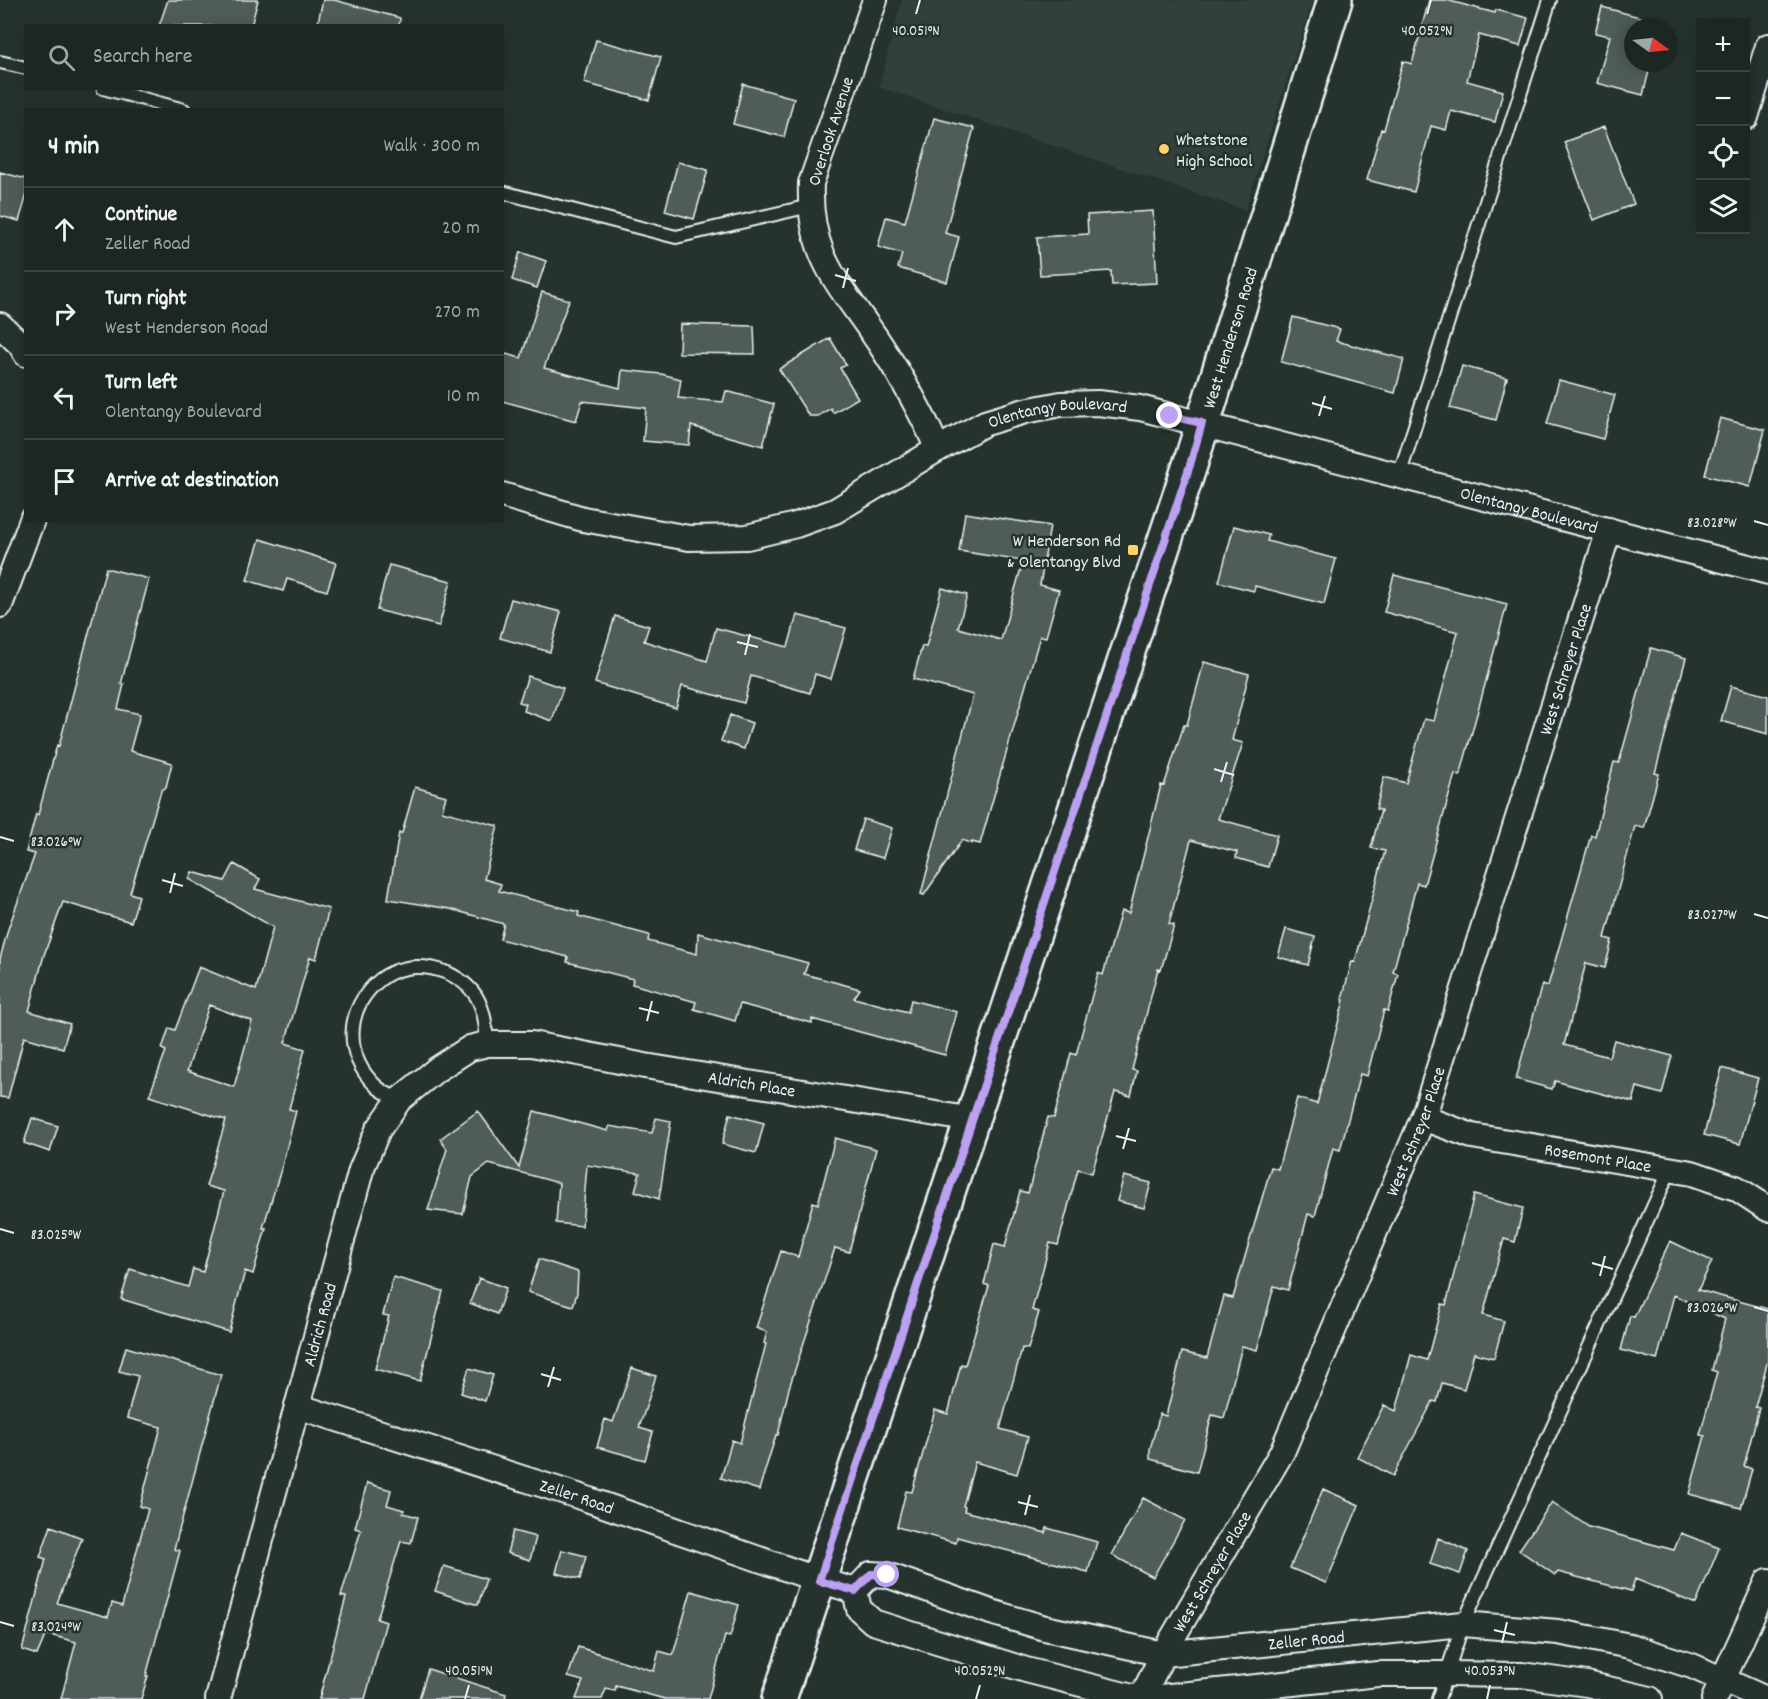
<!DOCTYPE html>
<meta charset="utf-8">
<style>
:root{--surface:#1c2622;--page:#29322f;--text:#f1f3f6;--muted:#a0a5a5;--line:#3a4340}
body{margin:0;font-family:Dekko,sans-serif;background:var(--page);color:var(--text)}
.controls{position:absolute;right:18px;top:18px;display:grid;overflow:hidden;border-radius:0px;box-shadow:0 3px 15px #0003}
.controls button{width:54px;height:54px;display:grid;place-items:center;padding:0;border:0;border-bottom:2px solid var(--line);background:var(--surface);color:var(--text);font:30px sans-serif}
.compass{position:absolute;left:1624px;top:18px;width:54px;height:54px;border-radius:50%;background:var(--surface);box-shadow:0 3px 15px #0003;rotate:105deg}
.stop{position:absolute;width:18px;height:18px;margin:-14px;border:4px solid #bca0f2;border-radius:50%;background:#fff}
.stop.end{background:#bca0f2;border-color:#fff;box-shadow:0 2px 6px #0008}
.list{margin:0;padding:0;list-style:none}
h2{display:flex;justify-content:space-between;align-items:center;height:78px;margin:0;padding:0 24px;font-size:26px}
h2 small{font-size:20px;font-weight:400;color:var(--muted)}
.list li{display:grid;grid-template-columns:39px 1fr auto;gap:18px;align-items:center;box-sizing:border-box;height:84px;padding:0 24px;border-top:2px solid var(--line)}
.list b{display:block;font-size:22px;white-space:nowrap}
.list p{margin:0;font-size:20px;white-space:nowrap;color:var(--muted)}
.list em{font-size:20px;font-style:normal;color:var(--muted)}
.icon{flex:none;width:33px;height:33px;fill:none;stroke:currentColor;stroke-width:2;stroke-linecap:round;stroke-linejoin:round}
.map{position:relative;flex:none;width:1768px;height:1699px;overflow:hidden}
.search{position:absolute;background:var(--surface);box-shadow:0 3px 15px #0003;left:24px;top:24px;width:480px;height:66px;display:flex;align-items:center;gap:15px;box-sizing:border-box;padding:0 21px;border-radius:0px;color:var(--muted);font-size:22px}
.panel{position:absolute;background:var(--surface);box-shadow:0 3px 15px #0003;left:24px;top:108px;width:480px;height:414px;border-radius:0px}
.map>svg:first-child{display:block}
.built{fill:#333f3a}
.building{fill:#505c59;stroke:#e8f1f8;stroke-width:1.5;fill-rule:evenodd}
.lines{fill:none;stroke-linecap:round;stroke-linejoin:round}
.service-casing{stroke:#e8f1f8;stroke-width:16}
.minor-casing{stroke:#e8f1f8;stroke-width:28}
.secondary-casing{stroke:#e8f1f8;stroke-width:38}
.service{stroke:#26332d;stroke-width:12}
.minor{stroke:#26332d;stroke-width:24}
.secondary{stroke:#26332d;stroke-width:33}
.route{stroke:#bca0f2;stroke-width:8}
.ticks{fill:none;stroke:#e8f1f8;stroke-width:2}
.poi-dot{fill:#ffd166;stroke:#26332d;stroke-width:2}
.labels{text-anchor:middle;stroke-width:5;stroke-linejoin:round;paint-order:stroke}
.street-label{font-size:18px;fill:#e8f1f8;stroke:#26332d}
.poi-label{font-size:18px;fill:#e8f1f8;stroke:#26332d;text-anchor:start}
.ticks-label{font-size:15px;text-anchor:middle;fill:#e8f1f8;stroke:#26332d;stroke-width:5;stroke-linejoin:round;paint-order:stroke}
</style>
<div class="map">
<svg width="1768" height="1699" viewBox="0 0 1768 1699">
<rect width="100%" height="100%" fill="#26332d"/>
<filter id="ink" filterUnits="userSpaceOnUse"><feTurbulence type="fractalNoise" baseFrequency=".0167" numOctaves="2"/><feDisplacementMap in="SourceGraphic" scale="12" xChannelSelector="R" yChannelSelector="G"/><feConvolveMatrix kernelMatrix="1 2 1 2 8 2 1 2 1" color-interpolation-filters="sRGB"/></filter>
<g filter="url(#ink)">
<!-- built -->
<path class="built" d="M 902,0 L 1313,0 L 1245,210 L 879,87 Z"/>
<!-- building -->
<path class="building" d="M 168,0 L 258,0 L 251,26 L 159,26 Z
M 323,0 L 334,0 L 400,18 L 399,26 L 317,26 Z
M 1429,0 L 1446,0 L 1495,13 L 1496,10 L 1528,18 L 1520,46 L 1479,35 L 1467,81 L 1503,91 L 1495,122 L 1451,111 L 1446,130 L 1431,126 L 1414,192 L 1367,180 L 1381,129 L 1384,130 L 1403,61 L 1412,64 Z
M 1602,7 L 1662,23 L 1661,27 L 1633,27 L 1633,63 L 1651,63 L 1643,95 L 1597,83 L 1610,36 L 1595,33 Z
M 596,40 L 661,57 L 649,100 L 584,83 Z
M 743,84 L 794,98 L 784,137 L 733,124 Z
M 934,118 L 974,128 L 945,233 L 959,237 L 947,282 L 898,268 L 902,254 L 878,247 L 886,217 L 905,222 Z
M 1604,127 L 1634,204 L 1594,220 L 1564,142 Z
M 678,162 L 708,170 L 694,219 L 665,211 Z
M 0,172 L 26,179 L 26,198 L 19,221 L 0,216 Z
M 1153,211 L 1157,283 L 1112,285 L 1111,271 L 1040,275 L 1037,237 L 1088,234 L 1087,215 Z
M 520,252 L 546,261 L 537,288 L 512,280 Z
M 542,292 L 569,300 L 544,368 L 620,388 L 622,370 L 661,374 L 681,379 L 678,398 L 723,402 L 726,391 L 774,404 L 763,446 L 691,426 L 689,445 L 643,441 L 646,408 L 582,401 L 576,421 L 502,401 L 502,353 L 521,358 Z
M 1293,317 L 1340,329 L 1336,341 L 1404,359 L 1395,393 L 1281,362 Z
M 680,324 L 754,326 L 755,354 L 679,353 Z
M 830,338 L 846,365 L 840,368 L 858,398 L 833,413 L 831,408 L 818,416 L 809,416 L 779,369 Z
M 1462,366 L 1507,378 L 1496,420 L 1450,408 Z
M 1559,380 L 1615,395 L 1603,439 L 1547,424 Z
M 1720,418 L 1765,430 L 1750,487 L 1705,475 Z
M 965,513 L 1050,526 L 1040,585 L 1059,590 L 1046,637 L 1040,636 L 980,844 L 972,842 L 972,844 L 962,840 L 924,895 L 921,894 L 973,695 L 913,679 L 922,646 L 926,647 L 942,588 L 967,595 L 958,628 L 1001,640 L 1023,561 L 959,551 Z
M 1234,526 L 1269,535 L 1267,541 L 1336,559 L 1324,604 L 1255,586 L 1254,591 L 1219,582 Z
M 260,539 L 336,563 L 327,591 L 287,579 L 283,591 L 247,580 Z
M 389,565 L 451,581 L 439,626 L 377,610 Z
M 106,568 L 149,579 L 121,684 L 124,684 L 118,709 L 140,714 L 130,751 L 172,763 L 166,787 L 161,791 L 130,893 L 139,896 L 131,922 L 63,902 L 44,955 L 29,1011 L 70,1024 L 63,1048 L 24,1037 L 8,1098 L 0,1097 L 0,959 L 8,929 L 35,854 L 26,852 L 36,814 L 38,815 L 57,745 L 59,746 Z
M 1394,575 L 1507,604 L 1460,776 L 1455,774 L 1424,885 L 1417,883 L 1393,972 L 1398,974 L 1388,1011 L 1384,1010 L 1367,1076 L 1360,1074 L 1340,1150 L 1333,1148 L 1315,1216 L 1308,1214 L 1288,1290 L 1274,1286 L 1257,1350 L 1242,1346 L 1224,1418 L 1212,1415 L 1197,1472 L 1150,1459 L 1150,1449 L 1160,1414 L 1166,1416 L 1182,1352 L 1207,1358 L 1224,1296 L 1233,1298 L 1271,1167 L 1278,1169 L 1297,1098 L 1317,1104 L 1344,1000 L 1342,999 L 1352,961 L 1355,962 L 1385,851 L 1371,848 L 1381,810 L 1376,809 L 1384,777 L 1406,783 L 1424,719 L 1434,721 L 1458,632 L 1384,612 Z
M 511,599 L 561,612 L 550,652 L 500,638 Z
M 797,615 L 846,628 L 831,679 L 815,674 L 810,693 L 751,676 L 744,703 L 682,686 L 676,708 L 595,683 L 615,616 L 649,626 L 644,641 L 707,661 L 716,628 L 788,647 Z
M 1651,648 L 1686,658 L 1655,773 L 1659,774 L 1644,828 L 1635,826 L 1605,938 L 1612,940 L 1605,968 L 1586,963 L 1564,1045 L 1609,1057 L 1614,1040 L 1672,1056 L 1662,1094 L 1637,1087 L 1633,1102 L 1555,1081 L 1552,1089 L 1516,1079 L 1542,984 L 1548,986 L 1591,835 L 1595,836 L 1614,762 L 1619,763 Z
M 1204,662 L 1249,674 L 1232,740 L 1243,743 L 1218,819 L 1277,835 L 1268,867 L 1236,858 L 1237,852 L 1191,840 L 1169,924 L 1174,925 L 1161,970 L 1158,969 L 1132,1070 L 1137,1071 L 1131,1096 L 1115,1092 L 1092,1173 L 1078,1169 L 1058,1245 L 1050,1243 L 1032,1310 L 1039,1312 L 1028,1349 L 1022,1348 L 1000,1429 L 1028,1437 L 1017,1474 L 975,1462 L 963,1506 L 965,1507 L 964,1511 L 1046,1533 L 1047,1528 L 1097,1542 L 1088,1572 L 957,1537 L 956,1543 L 897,1527 L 906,1491 L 912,1492 L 935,1410 L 948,1414 L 961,1364 L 965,1365 L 989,1286 L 984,1284 L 994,1244 L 1005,1247 L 1020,1191 L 1028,1193 L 1048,1117 L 1054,1118 L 1071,1053 L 1076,1055 L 1098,973 L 1103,975 L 1121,911 L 1129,913 L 1161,785 L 1164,786 L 1184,725 L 1187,725 Z
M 528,676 L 563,688 L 552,721 L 524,711 L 526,704 L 519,702 Z
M 1731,686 L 1768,696 L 1768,734 L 1721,721 Z
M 730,715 L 752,723 L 744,749 L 721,741 Z
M 415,787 L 446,796 L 442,811 L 498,826 L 484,879 L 501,884 L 499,891 L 579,912 L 578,916 L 649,935 L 648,941 L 697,954 L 698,933 L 808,963 L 804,974 L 860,989 L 854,998 L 908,1012 L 911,1000 L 957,1012 L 945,1055 L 812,1019 L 812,1023 L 740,1004 L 735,1021 L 694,1009 L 696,1002 L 632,984 L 633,979 L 567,962 L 568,957 L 500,939 L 504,924 L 450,909 L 388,899 L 399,833 L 402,833 Z
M 863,819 L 892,828 L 883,858 L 854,850 Z
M 234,864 L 260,879 L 255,889 L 329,909 L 316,959 L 310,957 L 285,1043 L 305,1049 L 289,1109 L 296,1111 L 282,1166 L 263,1228 L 266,1228 L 253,1274 L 245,1271 L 229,1332 L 121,1299 L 130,1269 L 188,1287 L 193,1269 L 203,1272 L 224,1191 L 206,1186 L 226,1120 L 149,1096 L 166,1051 L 162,1049 L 169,1028 L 175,1030 L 199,967 L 256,990 L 273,927 L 189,879 L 192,872 L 225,881 ZM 209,1005 L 252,1021 L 234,1087 L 187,1071 Z
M 1286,929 L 1315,937 L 1308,965 L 1278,957 Z
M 1722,1068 L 1758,1078 L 1740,1144 L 1704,1135 Z
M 478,1111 L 519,1168 L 534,1111 L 608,1131 L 609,1126 L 652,1133 L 656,1118 L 671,1121 L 659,1199 L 635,1191 L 640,1173 L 587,1165 L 582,1226 L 556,1223 L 559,1183 L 489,1164 L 472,1177 L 463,1214 L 428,1210 L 447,1149 L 440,1139 Z
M 730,1114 L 764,1123 L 756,1153 L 722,1144 Z
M 32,1118 L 58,1126 L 50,1152 L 24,1143 Z
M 835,1138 L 876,1149 L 849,1252 L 835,1248 L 789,1388 L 778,1435 L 776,1435 L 759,1490 L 721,1478 L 732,1440 L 740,1443 L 766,1344 L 764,1343 L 767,1332 L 756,1328 L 781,1251 L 798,1257 L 813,1202 L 818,1204 Z
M 1124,1176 L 1151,1183 L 1144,1208 L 1117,1201 Z
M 1474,1195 L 1523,1208 L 1515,1242 L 1504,1239 L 1483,1315 L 1504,1321 L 1494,1358 L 1474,1353 L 1464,1389 L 1442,1383 L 1437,1402 L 1433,1401 L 1393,1476 L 1357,1457 L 1384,1405 L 1396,1411 L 1411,1355 L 1427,1360 L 1442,1304 L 1446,1305 Z
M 1670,1241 L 1712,1261 L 1698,1290 L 1768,1309 L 1768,1360 L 1755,1407 L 1759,1408 L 1744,1466 L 1752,1469 L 1741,1508 L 1689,1494 L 1705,1436 L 1700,1435 L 1717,1372 L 1712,1370 L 1725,1319 L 1674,1295 L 1657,1360 L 1621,1350 L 1630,1316 L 1634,1317 Z
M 539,1259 L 578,1272 L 577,1293 L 573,1306 L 528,1292 Z
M 393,1277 L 443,1291 L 420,1381 L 375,1369 L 389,1316 L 383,1315 Z
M 479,1278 L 506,1288 L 497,1314 L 470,1303 Z
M 126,1347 L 221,1375 L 174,1549 L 180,1551 L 146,1676 L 148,1676 L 141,1699 L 61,1699 L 76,1642 L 46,1634 L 37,1655 L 22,1650 L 46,1559 L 40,1557 L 51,1526 L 82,1538 L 57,1603 L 108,1617 L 112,1603 L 122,1606 L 148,1509 L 140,1506 L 161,1427 L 127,1418 L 138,1376 L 119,1371 Z
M 469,1368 L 493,1375 L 485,1401 L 461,1393 Z
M 632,1368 L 656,1376 L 639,1428 L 653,1432 L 645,1460 L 597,1447 L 605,1419 L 613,1422 Z
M 367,1483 L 391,1490 L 387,1505 L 404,1510 L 403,1513 L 418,1517 L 411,1543 L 401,1541 L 377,1619 L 386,1622 L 365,1699 L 319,1699 L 346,1597 L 341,1596 L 361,1530 L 355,1528 Z
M 1323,1489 L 1359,1505 L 1326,1583 L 1290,1568 Z
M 1143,1498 L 1185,1520 L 1153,1577 L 1112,1555 Z
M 1552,1502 L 1589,1527 L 1674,1550 L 1681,1533 L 1719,1548 L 1696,1604 L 1635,1579 L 1631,1591 L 1558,1572 L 1555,1575 L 1519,1550 Z
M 513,1531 L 536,1537 L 530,1560 L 507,1553 Z
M 1438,1538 L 1468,1551 L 1460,1574 L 1430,1564 Z
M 562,1550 L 586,1556 L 580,1579 L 556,1573 Z
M 444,1566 L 486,1579 L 478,1605 L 435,1591 Z
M 691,1591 L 739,1605 L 730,1637 L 725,1636 L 708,1699 L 665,1699 L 616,1686 L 615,1691 L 606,1689 L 602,1699 L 576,1699 L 583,1681 L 568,1677 L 578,1647 L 654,1671 L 659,1651 L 673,1655 Z
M 428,1669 L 506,1694 L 505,1699 L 419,1699 Z"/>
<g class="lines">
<!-- service casing -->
<g class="service-casing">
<path id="service" d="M 0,62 L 26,68
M 103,88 L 184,110
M 502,192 L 676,237 L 810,206
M 1399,476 L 1550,0
M 399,1100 C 392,1096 382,1092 376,1086 C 343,1055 345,1007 381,979 C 409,957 457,967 476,996 C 485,1011 486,1027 487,1044
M 1438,1699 L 1463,1624 L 1670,1170"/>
</g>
<!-- minor casing -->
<g class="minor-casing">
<g id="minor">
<path d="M 875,0 L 811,183 C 808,259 841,285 880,344 C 903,379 921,411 938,449"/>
<path d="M 1746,117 L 1768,46"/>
<path d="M 0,325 L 20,344 L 26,354"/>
<path id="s1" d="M 502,495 L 583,519 L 689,538 L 747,537 L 796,525 L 835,511 L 938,449 L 985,423 L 1025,411 L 1061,404 L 1098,403 L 1140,408 L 1768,572"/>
<path d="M 0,605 L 32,520"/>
<path id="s2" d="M 1423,1118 L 1472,1136 L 1692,1173 L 1736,1188 L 1768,1209"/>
<path id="s3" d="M 297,1406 L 578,1496 L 819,1580 L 855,1591"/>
<path id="s4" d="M 855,1591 L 871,1574 L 887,1575 L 991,1612 L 1045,1628 L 1163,1654 L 1463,1624 L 1558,1632 L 1630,1646 L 1692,1666 L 1766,1699"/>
<path d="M 855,1591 L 859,1609 L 873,1622 L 1026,1670 L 1140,1699"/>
<path id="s5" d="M 218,1699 L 361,1170 L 378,1130 L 399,1100 L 436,1070 L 470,1048 L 487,1044 L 532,1044 L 645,1066 L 973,1120"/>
<path id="s6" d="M 1141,1699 L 1163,1654 L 1282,1452 L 1423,1118 L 1609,530"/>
<path d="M 1142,1699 L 1378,1674 L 1446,1674 L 1522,1675 L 1587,1684 L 1650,1699"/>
<path d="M 1714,1699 L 1768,1581"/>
</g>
</g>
<!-- secondary casing -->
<g class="secondary-casing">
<g id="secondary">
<path id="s7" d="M 779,1699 L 1190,465 L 1335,0"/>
</g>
</g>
<!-- service -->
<use href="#service" class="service"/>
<!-- minor -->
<use href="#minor" class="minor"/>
<!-- secondary -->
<use href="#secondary" class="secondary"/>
</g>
</g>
<g class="lines" filter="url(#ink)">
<!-- route -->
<path class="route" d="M 887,1575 L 871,1574 L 855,1591 L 819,1581 L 1190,465 L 1202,423 L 1170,416"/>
</g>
<!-- ticks -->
<path class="ticks" d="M 916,14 L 920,0M 1427,14 L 1431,0M 835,275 L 856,281M 843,288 L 848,268M 1312,403 L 1332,409M 1319,416 L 1325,396M 1754,521 L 1768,525M 737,642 L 758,647M 745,655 L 750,634M 1214,769 L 1234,775M 1221,782 L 1227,762M 0,837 L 14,841M 162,880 L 183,886M 170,893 L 175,873M 1754,914 L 1768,918M 639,1008 L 659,1013M 647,1021 L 652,1001M 1116,1136 L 1136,1141M 1123,1149 L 1129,1128M 0,1229 L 14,1233M 1592,1263 L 1613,1269M 1600,1276 L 1605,1256M 1754,1307 L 1768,1311M 541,1374 L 561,1380M 548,1387 L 554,1367M 1018,1502 L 1038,1507M 1025,1515 L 1030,1495M 0,1622 L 14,1626M 1494,1630 L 1515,1635M 1502,1643 L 1507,1622M 465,1699 L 469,1685M 976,1699 L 980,1685M 1487,1699 L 1490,1685"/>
<!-- markers -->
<g class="poi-dot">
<circle cx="1164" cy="149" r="6"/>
<rect x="1127" y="544" width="12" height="12" rx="3"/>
</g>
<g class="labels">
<!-- street labels -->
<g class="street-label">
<text transform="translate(830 131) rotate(-72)" y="6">Overlook Avenue</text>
<text dy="6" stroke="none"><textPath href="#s7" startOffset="1434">West Henderson Road</textPath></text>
<text dy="6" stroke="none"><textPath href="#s1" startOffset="590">Olentangy Boulevard</textPath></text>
<text dy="6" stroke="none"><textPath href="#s1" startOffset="1076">Olentangy Boulevard</textPath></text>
<text dy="6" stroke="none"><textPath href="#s6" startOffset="1118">West Schreyer Place</textPath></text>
<text dy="6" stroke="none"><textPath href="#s5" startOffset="1002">Aldrich Place</textPath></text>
<text dy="6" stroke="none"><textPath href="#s6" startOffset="632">West Schreyer Place</textPath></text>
<text dy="6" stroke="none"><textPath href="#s2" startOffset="180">Rosemont Place</textPath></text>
<text dy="6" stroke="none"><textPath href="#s5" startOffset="388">Aldrich Road</textPath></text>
<text dy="6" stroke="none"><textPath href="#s3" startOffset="294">Zeller Road</textPath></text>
<text dy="6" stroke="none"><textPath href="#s6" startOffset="146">West Schreyer Place</textPath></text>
<text dy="6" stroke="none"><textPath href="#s4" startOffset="471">Zeller Road</textPath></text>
</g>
<!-- poi labels -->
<g class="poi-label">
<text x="1176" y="145">Whetstone<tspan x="1176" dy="21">High School</tspan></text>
<text x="1121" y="546" text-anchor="end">W Henderson Rd<tspan x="1121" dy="21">&amp; Olentangy Blvd</tspan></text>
</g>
</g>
<g class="ticks-label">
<text x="916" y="35">40.051°N</text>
<text x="1427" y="35">40.052°N</text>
<text x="1712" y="527">83.028°W</text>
<text x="56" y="846">83.026°W</text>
<text x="1712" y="919">83.027°W</text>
<text x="56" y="1239">83.025°W</text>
<text x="1712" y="1312">83.026°W</text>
<text x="56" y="1631">83.024°W</text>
<text x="469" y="1675">40.051°N</text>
<text x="980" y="1675">40.052°N</text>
<text x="1490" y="1675">40.053°N</text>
</g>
</svg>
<div class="controls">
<button>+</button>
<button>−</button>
<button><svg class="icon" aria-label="locate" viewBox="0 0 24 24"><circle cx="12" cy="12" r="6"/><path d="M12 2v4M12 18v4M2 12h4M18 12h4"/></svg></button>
<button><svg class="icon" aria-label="layers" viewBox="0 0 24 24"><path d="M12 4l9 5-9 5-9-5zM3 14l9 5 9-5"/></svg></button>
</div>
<svg class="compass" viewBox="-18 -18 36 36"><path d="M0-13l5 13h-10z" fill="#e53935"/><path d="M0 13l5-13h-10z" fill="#a0a5a5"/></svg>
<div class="stop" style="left:887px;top:1575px"></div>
<div class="stop end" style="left:1170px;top:416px"></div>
<div class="search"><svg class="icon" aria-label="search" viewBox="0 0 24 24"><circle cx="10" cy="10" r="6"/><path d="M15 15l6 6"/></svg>Search here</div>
<section class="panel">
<h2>4 min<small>Walk · 300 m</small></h2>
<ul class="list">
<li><svg class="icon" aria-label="ahead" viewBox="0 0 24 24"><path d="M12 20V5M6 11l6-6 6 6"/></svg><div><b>Continue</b><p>Zeller Road</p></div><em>20 m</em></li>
<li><svg class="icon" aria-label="right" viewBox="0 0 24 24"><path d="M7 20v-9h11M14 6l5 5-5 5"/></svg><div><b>Turn right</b><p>West Henderson Road</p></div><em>270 m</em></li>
<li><svg class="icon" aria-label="left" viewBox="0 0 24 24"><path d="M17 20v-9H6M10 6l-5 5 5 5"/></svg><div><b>Turn left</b><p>Olentangy Boulevard</p></div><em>10 m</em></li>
<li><svg class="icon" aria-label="arrive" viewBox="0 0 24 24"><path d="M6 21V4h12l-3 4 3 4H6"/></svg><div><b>Arrive at destination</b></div></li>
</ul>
</section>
</div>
